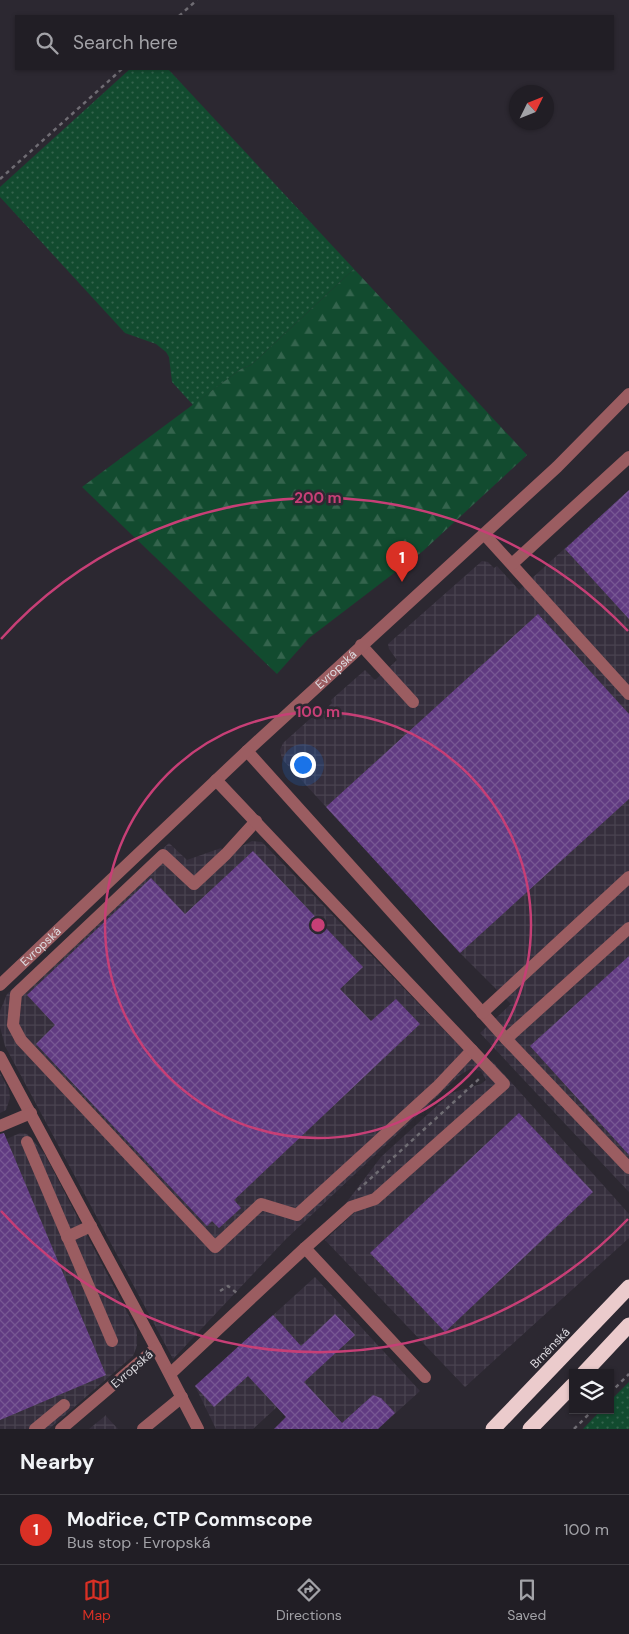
<!DOCTYPE html>
<meta charset="utf-8">
<style>
:root{--surface:#211e25;--page:#2d2b32;--text:#f1f3f6;--muted:#a2a2a7;--line:#3e3c42;--accent:#d93025}
body{margin:0;font-family:"DM Sans",sans-serif;background:var(--page);color:var(--text)}
.controls{position:absolute;right:15px;bottom:15px;display:grid;overflow:hidden;border-radius:0px;box-shadow:0 1px 4px #0004}
.controls button{width:45px;height:45px;display:grid;place-items:center;padding:0;border:0;border-bottom:1px solid var(--line);background:var(--surface);color:var(--text);font:25px sans-serif}
.compass{position:absolute;left:509px;top:85px;width:45px;height:45px;border-radius:50%;background:var(--surface);box-shadow:0 1px 4px #0004;rotate:47deg}
.you{position:absolute;left:302px;top:764px;width:18px;height:18px;margin:-12px;border:4px solid #fff;border-radius:50%;background:#1a73e8;box-shadow:0 0 0 8px #1a73e833}
.badge{display:grid;place-items:center;width:32px;height:32px;border-radius:50%;background:var(--accent);color:#fff;font-size:16px;font-weight:700}
.pin{position:absolute;translate:-50% -41px;filter:drop-shadow(0 1px 2px #0008)}
.pin::after{content:'';position:absolute;top:26px;width:18px;height:15px;background:inherit;clip-path:polygon(0 0,100% 0,50% 100%)}
.list{margin:0;padding:0;list-style:none}
h2{display:flex;justify-content:space-between;align-items:center;height:65px;margin:0;padding:0 20px;font-size:21px}
h2 small{font-size:16px;font-weight:400;color:var(--muted)}
.list li{display:grid;grid-template-columns:32px 1fr auto;gap:15px;align-items:center;box-sizing:border-box;height:70px;padding:0 20px;border-top:1px solid var(--line)}
.list b{display:block;font-size:19px;white-space:nowrap}
.list p{margin:0;font-size:16px;white-space:nowrap;color:var(--muted)}
.list em{font-size:16px;font-style:normal;color:var(--muted)}
.icon{flex:none;width:28px;height:28px;fill:none;stroke:currentColor;stroke-width:2;stroke-linecap:round;stroke-linejoin:round}
.map{position:relative;flex:none;width:629px;height:1429px;overflow:hidden}
.search{position:absolute;background:var(--surface);box-shadow:0 1px 4px #0004;left:15px;right:15px;top:15px;height:55px;display:flex;align-items:center;gap:12px;box-sizing:border-box;padding:0 18px;border-radius:0px;color:var(--muted);font-size:19px}
.sheet{height:135px;background:var(--surface)}
nav{display:flex;justify-content:space-around;align-items:center;box-sizing:border-box;height:70px;border-top:1px solid var(--line);background:var(--surface);font-size:14px;color:var(--muted)}
nav a{display:grid;justify-items:center;gap:2px}
nav .on{color:var(--accent)}
.map>svg:first-child{display:block}
.industrial{fill:url(#industrial-grid)}
.grass{fill:url(#grass-dots)}
.forest{fill:url(#forest-firs)}
.building{fill:url(#building-cross-hatch)}
.lines{fill:none;stroke-linecap:round;stroke-linejoin:round}
.path{stroke:#6f6c73;stroke-width:2.5;stroke-dasharray:4 4;stroke-linecap:butt}
.minor{stroke:#9b5d61;stroke-width:12}
.highway{stroke:#ebcbcc;stroke-width:15}
.ring{fill:none;stroke:#c73f76;stroke-width:2.5}
.labels{text-anchor:middle;stroke-width:5;stroke-linejoin:round;paint-order:stroke}
.street-label{font-size:12px;fill:#dddbe0;stroke:#2c2831}
.centre{fill:#c73f76;stroke:#2c2831;stroke-width:2.5}
.ring-label{font-size:15px;text-anchor:middle;font-weight:bold;fill:#c73f76;stroke:#2c2831;stroke-width:5;stroke-linejoin:round;paint-order:stroke}
</style>
<div class="map">
<svg width="629" height="1429" viewBox="0 0 629 1429">
<defs>
<pattern id="industrial-grid" width="8" height="8" patternUnits="userSpaceOnUse" patternTransform="scale(1.25)"><rect width="8" height="8" fill="#362f3d"/><path d="M0 4h8M4 0v8" fill="none" stroke="#494350"/></pattern>
<pattern id="grass-dots" width="8" height="8" patternUnits="userSpaceOnUse" patternTransform="scale(1.25)"><rect width="8" height="8" fill="#124b2f"/><path d="M2 2h.1M6 6h.1" fill="none" stroke="#34644d" stroke-width="1.8" stroke-linecap="round"/></pattern>
<pattern id="forest-firs" width="22" height="20" patternUnits="userSpaceOnUse" patternTransform="scale(1.25)"><rect width="22" height="20" fill="#124b2f"/><path d="M5 1l3.5 6h-7zM16 11l3.5 6h-7z" fill="#34644d"/></pattern>
<pattern id="building-cross-hatch" width="8" height="8" patternUnits="userSpaceOnUse" patternTransform="scale(1.25)"><rect width="8" height="8" fill="#613b82"/><path d="M0 0l8 8M0 8l8-8" fill="none" stroke="#775793"/></pattern>
</defs>
<rect width="100%" height="100%" fill="#2c2831"/>
<!-- industrial -->
<path class="industrial" d="M 629,490 L 629,1192 L 480,1033 L 511,1004 L 460,953 L 282,759 L 280,750 L 283,743 L 311,718 L 316,718 L 332,703 L 331,700 L 365,670 L 375,680 L 397,660 L 389,649 L 388,644 L 482,561 L 488,562 L 494,568 L 497,566 L 519,590 Z
M 252,841 L 262,842 L 482,1069 L 492,1061 L 629,1214 L 629,1238 L 465,1387 L 325,1240 L 355,1212 L 346,1203 L 381,1157 L 451,1093 L 481,1084 L 486,1080 L 481,1071 L 470,1069 L 460,1075 L 285,1240 L 173,1359 L 5,1046 L 0,1027 L 0,1011 L 7,994 L 169,843 L 187,860 L 221,848 L 226,854 Z
M 0,1073 L 9,1090 L 10,1098 L 6,1110 L 0,1113 Z
M 20,1133 L 27,1134 L 44,1153 L 137,1331 L 137,1346 L 133,1356 L 49,1429 L 0,1429 L 0,1142 Z
M 315,1277 L 420,1391 L 378,1429 L 274,1429 L 286,1417 L 277,1407 L 253,1429 L 216,1429 L 195,1386 Z
M 105,1415 L 118,1429 L 89,1429 L 105,1416 Z"/>
<!-- grass -->
<path class="grass" d="M 130,69 L 168,69 L 354,269 L 251,365 L 241,369 L 193,405 L 172,382 L 169,357 L 166,352 L 156,344 L 125,333 L 0,197 L 0,187 Z
M 629,1382 L 629,1429 L 583,1429 L 601,1410 L 610,1410 L 610,1401 Z"/>
<!-- forest -->
<path class="forest" d="M 354,269 L 527,455 L 423,551 L 309,638 L 277,674 L 82,487 L 241,369 L 251,365 Z"/>
<!-- building -->
<path class="building" d="M 629,490 L 629,619 L 565,549 Z
M 538,614 L 629,714 L 629,799 L 460,953 L 326,807 Z
M 253,851 L 363,967 L 340,989 L 371,1021 L 396,999 L 420,1024 L 234,1200 L 241,1208 L 219,1228 L 212,1221 L 207,1226 L 36,1044 L 55,1025 L 27,995 L 151,878 L 185,914 Z
M 629,956 L 629,1155 L 530,1046 Z
M 519,1113 L 593,1192 L 445,1332 L 370,1253 Z
M 4,1133 L 106,1375 L 0,1420 L 0,1134 Z
M 335,1314 L 355,1335 L 304,1382 L 342,1423 L 373,1395 L 381,1398 L 395,1413 L 378,1429 L 274,1429 L 286,1417 L 248,1376 L 214,1407 L 195,1386 L 273,1315 L 301,1346 Z"/>
<g class="lines">
<!-- path -->
<path class="path" d="M 179,16 L 197,0
M 0,179 L 122,69
M 358,1190 L 480,1078
M 220,1291 L 228,1286 L 238,1294
M 610,1393 L 629,1374
M 574,1429 L 593,1410"/>
<!-- minor -->
<g class="minor">
<path d="M 484,534 L 629,694"/>
<path d="M 512,564 L 629,457"/>
<path d="M 361,645 L 413,702"/>
<path d="M 247,751 L 506,1039 L 629,928"/>
<path d="M 256,821 L 226,854 L 194,884 L 163,855 L 16,994 L 13,1025 L 21,1040 L 215,1247 L 261,1204 L 297,1215 L 437,1087 L 472,1050"/>
<path id="s1" d="M 0,985 L 247,751 L 557,467 L 629,394"/>
<path d="M 482,1013 L 629,877"/>
<path d="M 506,1039 L 629,1168"/>
<path d="M 0,1057 L 156,1348 L 61,1429"/>
<path d="M 0,1126 L 31,1113"/>
<path d="M 27,1142 L 112,1341"/>
<path d="M 67,1237 L 91,1226"/>
<path d="M 305,1248 L 425,1377"/>
<path d="M 156,1348 L 198,1429"/>
<path d="M 170,1374 L 305,1248 L 351,1207 L 375,1199 L 504,1084 L 216,780"/>
<path d="M 35,1429 L 64,1405"/>
<path d="M 143,1429 L 182,1397"/>
</g>
<!-- highway -->
<path class="highway" d="M 584,1373 L 629,1325
M 493,1429 L 629,1287
M 530,1429 L 573,1385"/>
</g>
<!-- distance rings -->
<g class="ring">
<circle cx="318" cy="925" r="213"/>
<path d="M628 1219A427 427 0 0 1 1 1211M1 639A427 427 0 0 1 628 631"/>
</g>
<g class="labels">
<!-- street labels -->
<g class="street-label">
<text dy="4" stroke="none"><textPath href="#s1" startOffset="461">Evropská</textPath></text>
<text dy="4" stroke="none"><textPath href="#s1" startOffset="56">Evropská</textPath></text>
<text transform="translate(550 1348) rotate(-46)" y="4">Brněnská</text>
<text transform="translate(132 1369) rotate(-41)" y="4">Evropská</text>
</g>
</g>
<circle cx="318" cy="925" r="8" class="centre"/>
<g class="ring-label">
<text x="318" y="503">200 m</text>
<text x="318" y="717">100 m</text>
</g>
</svg>
<div class="controls">
<button><svg class="icon" aria-label="layers" viewBox="0 0 24 24"><path d="M12 4l9 5-9 5-9-5zM3 14l9 5 9-5"/></svg></button>
</div>
<svg class="compass" viewBox="-18 -18 36 36"><path d="M0-13l5 13h-10z" fill="#e53935"/><path d="M0 13l5-13h-10z" fill="#a2a2a7"/></svg>
<div class="you"></div>
<div class="pin badge" style="left:402px;top:582px">1</div>
<div class="search"><svg class="icon" aria-label="search" viewBox="0 0 24 24"><circle cx="10" cy="10" r="6"/><path d="M15 15l6 6"/></svg>Search here</div>
</div>
<section class="sheet">
<h2>Nearby<small></small></h2>
<ul class="list">
<li><span class="badge">1</span><div><b>Modřice, CTP Commscope</b><p>Bus stop · Evropská</p></div><em>100 m</em></li>
</ul>
</section>
<nav>
<a class="on"><svg class="icon" aria-label="map" viewBox="0 0 24 24"><path d="M3 6l6-2 6 2 6-2v14l-6 2-6-2-6 2zM9 4v14M15 6v14"/></svg>Map</a>
<a><svg class="icon" aria-label="directions" viewBox="0 0 24 24"><path d="M12 3l9 9-9 9-9-9zM9 14v-3h6M13 9l2 2-2 2"/></svg>Directions</a>
<a><svg class="icon" aria-label="saved" viewBox="0 0 24 24"><path d="M7 4h10v16l-5-4-5 4z"/></svg>Saved</a>
</nav>
